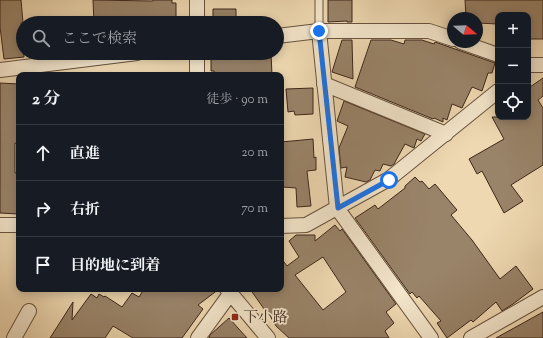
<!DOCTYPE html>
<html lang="ja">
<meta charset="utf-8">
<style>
:root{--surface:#171b24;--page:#20242c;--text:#f1f3f6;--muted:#9ea1a6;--line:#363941}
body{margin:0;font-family:"Sorts Mill Goudy","Noto Serif JP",serif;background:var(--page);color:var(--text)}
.controls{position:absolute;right:12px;top:12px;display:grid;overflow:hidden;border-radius:8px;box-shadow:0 2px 10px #0003}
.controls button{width:36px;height:36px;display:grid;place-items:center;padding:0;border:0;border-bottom:1px solid var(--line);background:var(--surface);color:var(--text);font:20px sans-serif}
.compass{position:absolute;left:447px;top:12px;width:36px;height:36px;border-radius:50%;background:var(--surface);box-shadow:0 2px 10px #0003;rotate:109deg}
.stop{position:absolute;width:12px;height:12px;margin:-9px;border:3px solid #1a73e8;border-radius:50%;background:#fff}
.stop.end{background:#1a73e8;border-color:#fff;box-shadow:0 1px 4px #0008}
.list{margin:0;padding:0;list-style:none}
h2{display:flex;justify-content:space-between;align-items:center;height:52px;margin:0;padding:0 16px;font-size:17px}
h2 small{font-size:13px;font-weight:400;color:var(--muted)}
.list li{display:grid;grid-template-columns:26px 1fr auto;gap:12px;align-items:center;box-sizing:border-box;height:56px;padding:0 16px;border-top:1px solid var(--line)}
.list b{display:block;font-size:15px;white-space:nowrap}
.list em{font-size:13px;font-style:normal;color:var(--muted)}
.icon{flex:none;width:22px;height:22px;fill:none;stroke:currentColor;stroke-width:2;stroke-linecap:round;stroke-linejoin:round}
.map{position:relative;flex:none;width:543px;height:338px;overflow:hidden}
.search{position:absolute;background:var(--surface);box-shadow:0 2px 10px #0003;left:16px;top:16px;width:268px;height:44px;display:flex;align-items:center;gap:10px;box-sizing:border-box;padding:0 14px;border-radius:22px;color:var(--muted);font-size:15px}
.panel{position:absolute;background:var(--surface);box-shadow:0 2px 10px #0003;left:16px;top:72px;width:268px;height:220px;border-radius:8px}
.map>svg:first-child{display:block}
.building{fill:#998369;stroke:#3d271a;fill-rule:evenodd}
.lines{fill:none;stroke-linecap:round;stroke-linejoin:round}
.lane-casing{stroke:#695340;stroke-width:9}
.street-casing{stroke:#695340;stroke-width:16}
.lane{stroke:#f4e6cc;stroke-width:7}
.street{stroke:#f4e6cc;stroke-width:14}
.route{stroke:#1a73e8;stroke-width:5}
.poi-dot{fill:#8f2418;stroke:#f4e6cc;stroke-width:1.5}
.labels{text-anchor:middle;stroke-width:3.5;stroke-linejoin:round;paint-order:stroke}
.poi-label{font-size:15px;fill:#3d271a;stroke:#f4e6cc;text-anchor:start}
</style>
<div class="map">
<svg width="543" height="338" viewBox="0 0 543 338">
<rect width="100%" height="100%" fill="#eed8b1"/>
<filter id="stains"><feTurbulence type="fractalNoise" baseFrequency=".005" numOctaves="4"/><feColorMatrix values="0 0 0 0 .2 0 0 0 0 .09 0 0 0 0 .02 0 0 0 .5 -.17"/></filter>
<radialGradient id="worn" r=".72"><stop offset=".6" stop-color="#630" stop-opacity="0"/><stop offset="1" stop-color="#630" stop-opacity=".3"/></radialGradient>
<!-- building -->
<path class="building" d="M 0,0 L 21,0 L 23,23 L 21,23 L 21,26 L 24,57 L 4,59 L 0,27 Z
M 93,0 L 153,1 L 153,0 L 172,0 L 172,3 L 176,3 L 176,23 L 94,23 Z
M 328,0 L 352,0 L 352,22 L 347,22 L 347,21 L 328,22 Z
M 465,0 L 543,0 L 543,39 L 528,39 L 528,15 L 498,15 L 498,24 L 477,23 L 477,18 L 466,18 Z
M 213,9 L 236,9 L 236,23 L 213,23 Z
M 342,40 L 352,40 L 353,79 L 332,72 Z
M 371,40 L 391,40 L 404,44 L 405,40 L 422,40 L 434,44 L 435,42 L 495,63 L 492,73 L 488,73 L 482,91 L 472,87 L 462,108 L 452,104 L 447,120 L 443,118 L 443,122 L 434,118 L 433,119 L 355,87 Z
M 248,53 L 271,53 L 272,75 L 214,75 L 214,71 L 211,71 L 211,57 L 248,58 Z
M 543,78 L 543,96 L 538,100 L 543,108 L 543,165 L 511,185 L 523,201 L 504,213 L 482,171 L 477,174 L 469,159 L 504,139 L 492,117 L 528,117 L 528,84 L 530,87 Z
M 0,83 L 19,84 L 19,144 L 15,143 L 15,173 L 19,173 L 18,214 L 0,213 Z
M 313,88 L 313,114 L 295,115 L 294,111 L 288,112 L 286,89 Z
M 344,101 L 425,134 L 421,141 L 417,139 L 414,148 L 405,144 L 394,164 L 391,166 L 383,164 L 380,171 L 375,170 L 370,180 L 366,182 L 345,177 L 347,167 L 341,168 L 339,148 L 348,126 L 337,121 Z
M 313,139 L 314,158 L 316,157 L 316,170 L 307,171 L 311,206 L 297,207 L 296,188 L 283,187 L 281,142 Z
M 415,177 L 420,182 L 422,181 L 429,189 L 435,184 L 457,210 L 451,215 L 472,240 L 500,279 L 516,266 L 533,289 L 513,304 L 502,311 L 496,302 L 473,322 L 471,320 L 447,338 L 437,323 L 441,321 L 419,296 L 417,298 L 412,292 L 410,294 L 355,218 L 375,205 L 378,209 L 405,188 L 405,186 Z
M 335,225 L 340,231 L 342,229 L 396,304 L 386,312 L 394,323 L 385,331 L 389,338 L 289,338 L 276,326 L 250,289 L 281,289 L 281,258 L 287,266 L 299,257 L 289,241 L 296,235 L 315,235 L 315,241 ZM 323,257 L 346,292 L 323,310 L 295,275 Z
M 144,289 L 219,289 L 198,305 L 203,309 L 182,338 L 133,338 L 113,326 L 105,338 L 50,338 L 73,302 L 72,320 L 91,294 L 97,298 L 99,294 L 104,297 L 105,296 L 122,307 L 132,293 L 139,297 Z
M 543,312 L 543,338 L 496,338 Z
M 229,318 L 247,338 L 209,338 L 210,335 Z"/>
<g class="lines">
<!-- lane casing -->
<g class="lane-casing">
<path id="lane" d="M 319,0 L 319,31"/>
</g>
<!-- street casing -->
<g class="street-casing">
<path id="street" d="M 197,0 L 197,23
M 319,31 L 337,208 L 431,338
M 277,36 L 319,31 L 429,31 L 453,39
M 461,42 L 498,55
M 197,53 L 197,75
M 528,65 L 543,65
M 0,70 L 137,53
M 324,84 L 446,134
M 0,225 L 19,225
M 281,226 L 306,225 L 389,179 L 498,91
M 227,289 L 268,338
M 14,338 L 29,311
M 198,338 L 230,294
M 471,338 L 543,297"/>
</g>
<!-- lane -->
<use href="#lane" class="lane"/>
<!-- street -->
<use href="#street" class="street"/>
</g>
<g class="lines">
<!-- route -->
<path class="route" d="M 319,31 L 338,208 L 389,180"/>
</g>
<!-- markers -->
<rect class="poi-dot" x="231" y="313" width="8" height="8" rx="2"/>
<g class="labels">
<!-- poi labels -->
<g class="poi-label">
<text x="243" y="322">下小路</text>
</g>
</g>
<rect width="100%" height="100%" filter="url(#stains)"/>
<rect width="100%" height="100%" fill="url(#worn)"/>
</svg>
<div class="controls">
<button>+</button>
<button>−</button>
<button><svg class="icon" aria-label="locate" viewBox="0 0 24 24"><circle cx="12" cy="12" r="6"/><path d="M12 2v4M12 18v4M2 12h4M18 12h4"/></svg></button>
</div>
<svg class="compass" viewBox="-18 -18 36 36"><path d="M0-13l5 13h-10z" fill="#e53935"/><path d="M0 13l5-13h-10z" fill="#9ea1a6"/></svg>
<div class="stop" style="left:389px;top:180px"></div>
<div class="stop end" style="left:319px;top:31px"></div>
<div class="search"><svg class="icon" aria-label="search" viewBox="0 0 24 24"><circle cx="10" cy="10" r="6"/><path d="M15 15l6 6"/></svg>ここで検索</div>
<section class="panel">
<h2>2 分<small>徒歩 · 90 m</small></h2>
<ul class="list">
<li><svg class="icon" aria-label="ahead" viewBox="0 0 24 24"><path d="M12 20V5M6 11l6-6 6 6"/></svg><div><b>直進</b></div><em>20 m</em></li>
<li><svg class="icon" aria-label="right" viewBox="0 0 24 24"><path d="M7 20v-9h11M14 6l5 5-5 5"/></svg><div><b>右折</b></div><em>70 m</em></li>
<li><svg class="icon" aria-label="arrive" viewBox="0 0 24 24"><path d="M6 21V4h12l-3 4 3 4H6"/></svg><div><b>目的地に到着</b></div></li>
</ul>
</section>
</div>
